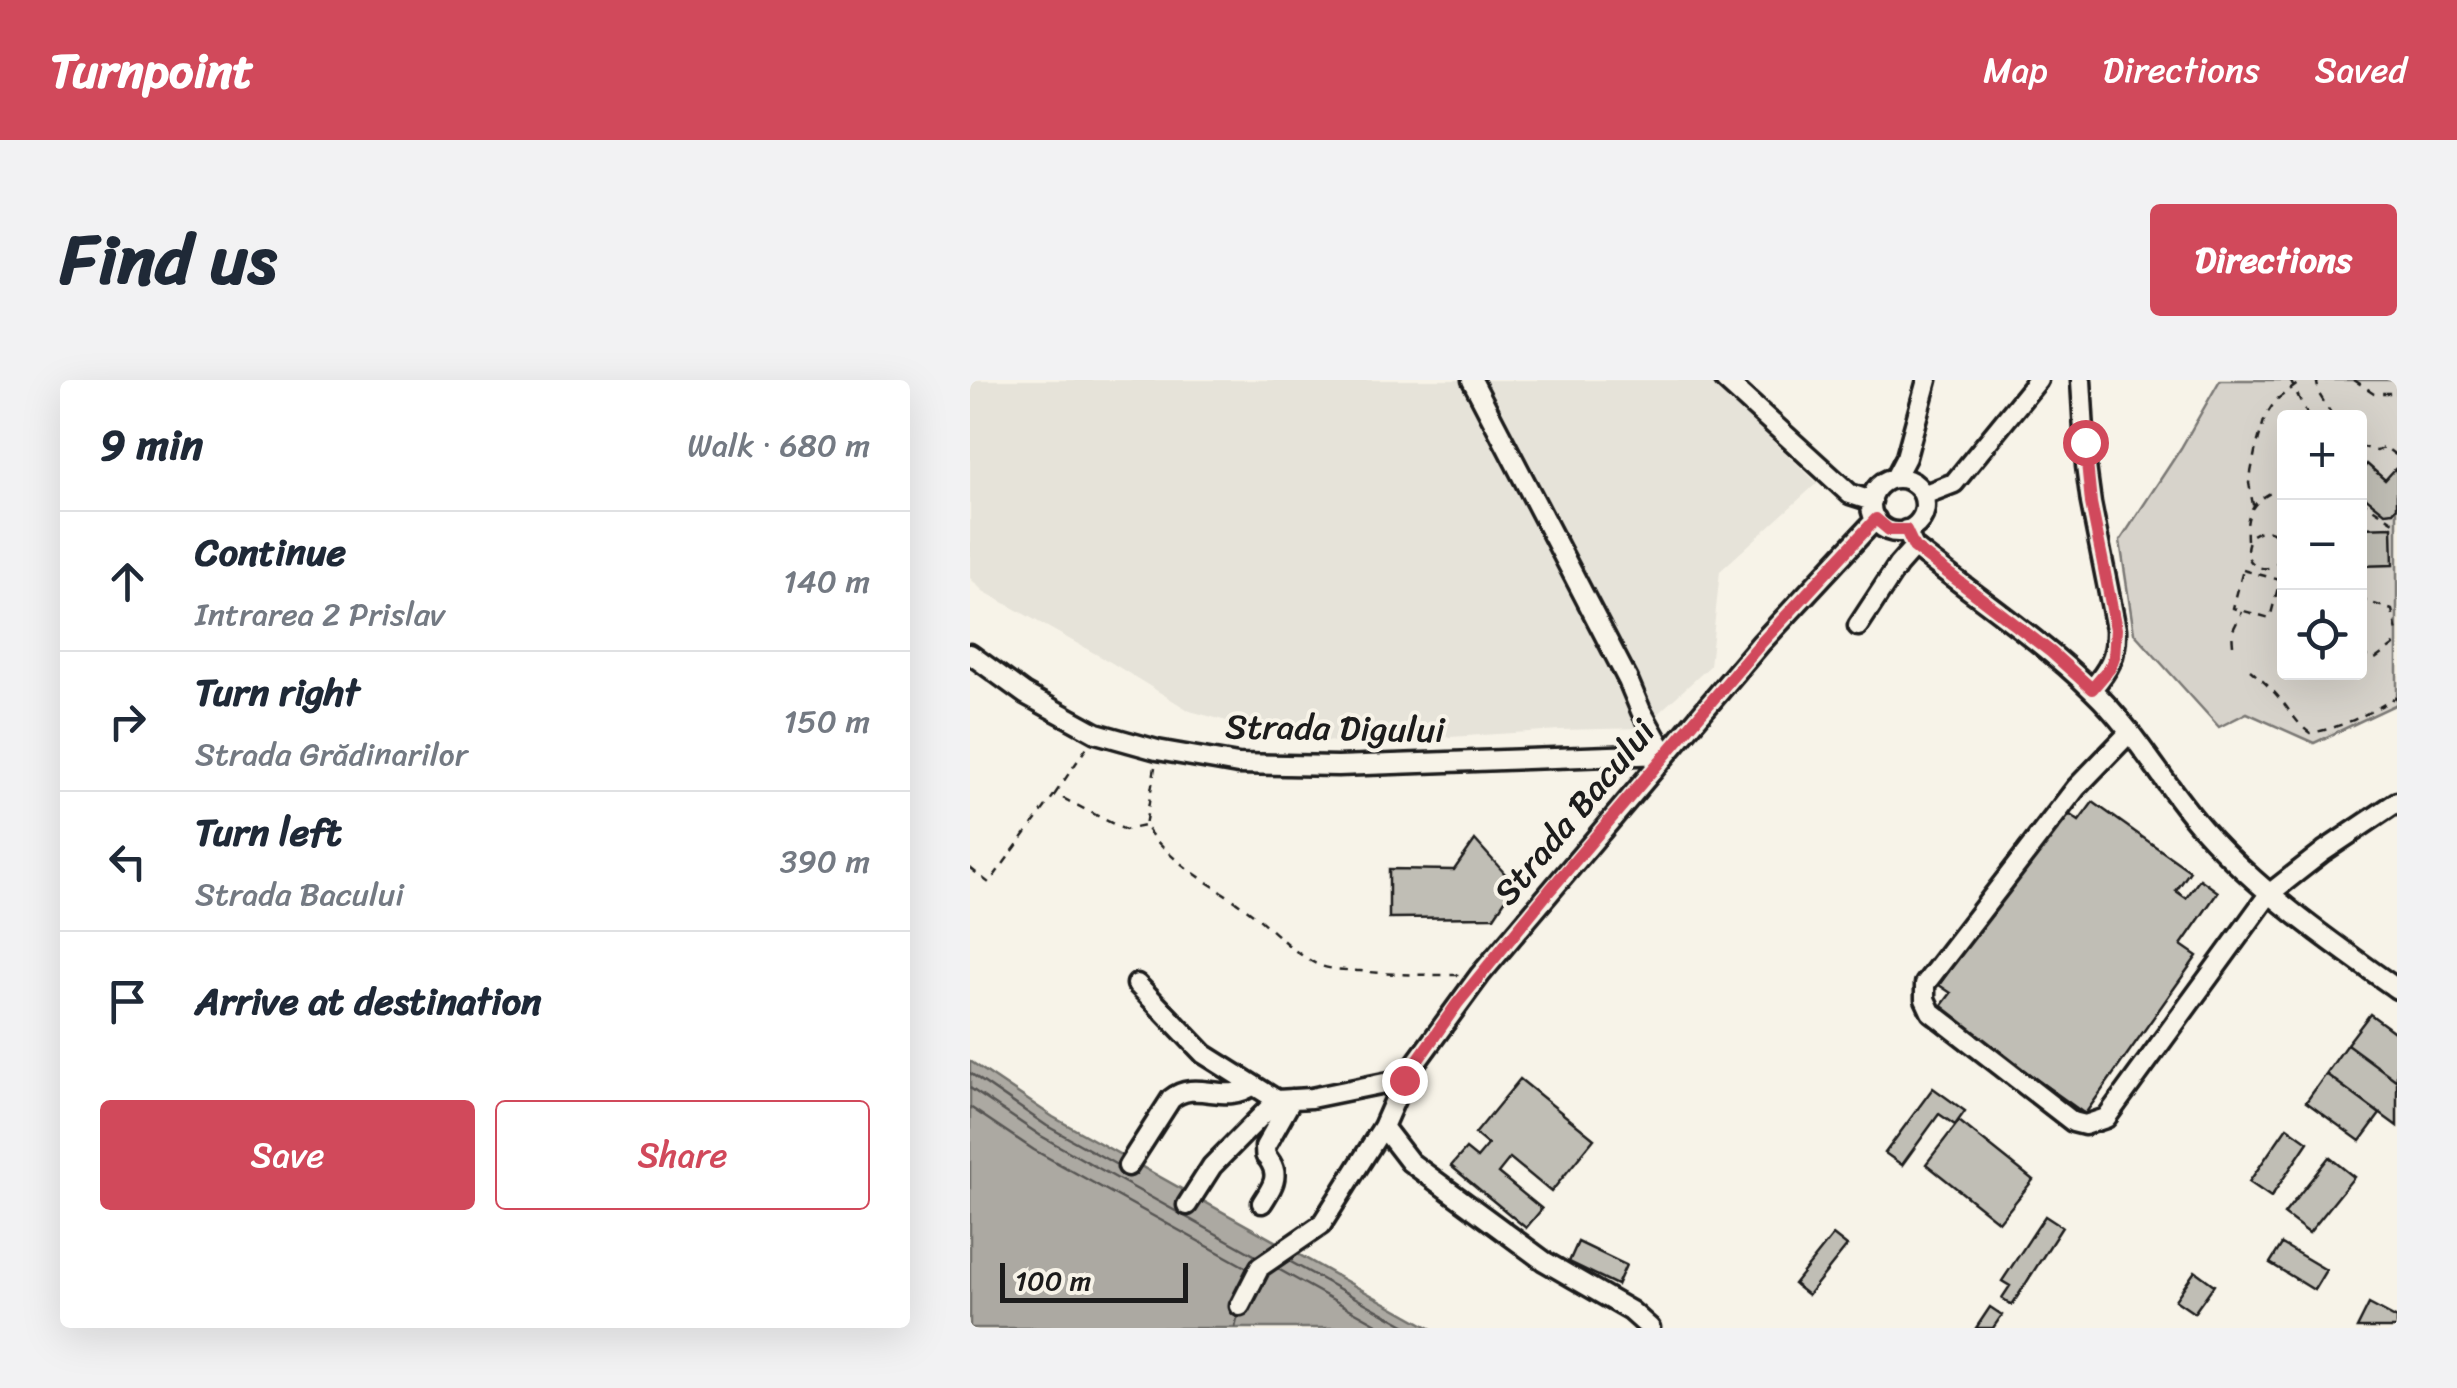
<!DOCTYPE html>
<meta charset="utf-8">
<style>
:root{--surface:#fff;--page:#f2f2f3;--text:#1f2937;--muted:#747a83;--line:#e0e1e3;--accent:#d1495b}
body{margin:0;font-family:Sriracha,sans-serif;background:var(--page);color:var(--text)}
.controls{position:absolute;right:30px;top:30px;display:grid;overflow:hidden;border-radius:10px;box-shadow:0 10px 40px #0002}
.controls button{width:90px;height:90px;display:grid;place-items:center;padding:0;border:0;border-bottom:2px solid var(--line);background:var(--surface);color:var(--text);font:50px sans-serif}
.scale{position:absolute;left:30px;bottom:25px;width:188px;box-sizing:border-box;padding-left:10px;border:5px solid #1c1c1c;border-top:0;font-size:28px;line-height:35px;white-space:nowrap;color:#1c1c1c;-webkit-text-stroke:8px #f7f3e8;paint-order:stroke}
.stop{position:absolute;width:30px;height:30px;margin:-22px;border:8px solid #d1495b;border-radius:50%;background:#fff}
.stop.end{background:#d1495b;border-color:#fff;box-shadow:0 2px 10px #0008}
.list{margin:0;padding:0;list-style:none}
h2{display:flex;justify-content:space-between;align-items:center;height:130px;margin:0;padding:0 40px;font-size:42px}
h2 small{font-size:32px;font-weight:400;color:var(--muted)}
.list li{display:grid;grid-template-columns:65px 1fr auto;gap:30px;align-items:center;box-sizing:border-box;height:140px;padding:0 40px;border-top:2px solid var(--line)}
.list b{display:block;font-size:38px;white-space:nowrap}
.list p{margin:0;font-size:32px;white-space:nowrap;color:var(--muted)}
.list em{font-size:32px;font-style:normal;color:var(--muted)}
.actions{display:flex;gap:20px;padding:30px 40px}
.actions a{flex:1;padding:22px 0;border:2px solid var(--accent);border-radius:10px;text-align:center;font-size:35px;color:var(--accent)}
.actions .main{background:var(--accent);color:#fff}
.icon{flex:none;width:55px;height:55px;fill:none;stroke:currentColor;stroke-width:2;stroke-linecap:round;stroke-linejoin:round}
.map{position:relative;flex:none;width:1427px;height:948px;overflow:hidden;border-radius:10px}
header{display:flex;align-items:center;gap:60px;box-sizing:border-box;height:140px;padding:0 50px;background:var(--accent);color:#fff}
header strong{font-size:48px}
nav{display:flex;gap:55px;margin-inline-start:auto;font-size:35px}
.intro{display:flex;align-items:center;justify-content:space-between;box-sizing:border-box;height:240px;padding:0 60px}
h1{margin:0;font-size:70px}
.button{padding:25px 45px;border-radius:10px;background:var(--accent);color:#fff;font-size:35px;font-weight:700}
main{display:flex;gap:60px;padding:0 60px}
aside{flex:1;background:var(--surface);border-radius:10px;box-shadow:0 10px 40px #0002}
.map>svg:first-child{display:block}
.built{fill:#e6e3d9}
.green{fill:#d7d3cb;stroke:#7a7874;stroke-width:2.5;fill-rule:evenodd}
.water{fill:#aca9a2;stroke:#72716c;stroke-width:2.5}
.lines{fill:none;stroke-linecap:round;stroke-linejoin:round}
.shore{stroke:#565452;stroke-width:2.5}
.ferry{stroke:#565452;stroke-width:2.5;stroke-dasharray:12 10;stroke-linecap:butt}
.building{fill:#c0beb5;stroke:#1c1c1c;stroke-width:2.5}
.minor-casing{stroke:#1c1c1c;stroke-width:25}
.path{stroke:#1c1c1c;stroke-width:2.5;stroke-dasharray:8 8;stroke-linecap:butt}
.minor{stroke:#f7f3e8;stroke-width:18}
.route{stroke:#d1495b;stroke-width:12}
.labels{text-anchor:middle;stroke-width:8;stroke-linejoin:round;paint-order:stroke}
.street-label{font-size:35px;fill:#1c1c1c;stroke:#f7f3e8}
</style>
<header>
<strong>Turnpoint</strong>
<nav><a>Map</a><a>Directions</a><a>Saved</a></nav>
</header>
<div class="intro"><h1>Find us</h1><a class="button">Directions</a></div>
<main>
<aside>
<h2>9 min<small>Walk · 680 m</small></h2>
<ul class="list">
<li><svg class="icon" aria-label="ahead" viewBox="0 0 24 24"><path d="M12 20V5M6 11l6-6 6 6"/></svg><div><b>Continue</b><p>Intrarea 2 Prislav</p></div><em>140 m</em></li>
<li><svg class="icon" aria-label="right" viewBox="0 0 24 24"><path d="M7 20v-9h11M14 6l5 5-5 5"/></svg><div><b>Turn right</b><p>Strada Grădinarilor</p></div><em>150 m</em></li>
<li><svg class="icon" aria-label="left" viewBox="0 0 24 24"><path d="M17 20v-9H6M10 6l-5 5 5 5"/></svg><div><b>Turn left</b><p>Strada Bacului</p></div><em>390 m</em></li>
<li><svg class="icon" aria-label="arrive" viewBox="0 0 24 24"><path d="M6 21V4h12l-3 4 3 4H6"/></svg><div><b>Arrive at destination</b></div></li>
</ul>
<div class="actions"><a class="main">Save</a><a>Share</a></div>
</aside>
<div class="map">
<svg width="1427" height="948" viewBox="0 0 1427 948">
<rect width="100%" height="100%" fill="#f7f3e8"/>
<filter id="ink" filterUnits="userSpaceOnUse"><feTurbulence type="fractalNoise" baseFrequency=".01" numOctaves="2"/><feDisplacementMap in="SourceGraphic" scale="20" xChannelSelector="R" yChannelSelector="G"/><feConvolveMatrix kernelMatrix="1 2 1 2 8 2 1 2 1" color-interpolation-filters="sRGB"/></filter>
<g filter="url(#ink)">
<!-- built -->
<path class="built" d="M 0,0 L 756,0 L 747,8 L 847,103 L 750,191 L 740,286 L 672,348 L 589,350 L 384,363 L 323,359 L 220,331 L 142,283 L 13,211 L 0,198 Z"/>
<!-- green -->
<path class="green" d="M 1250,0 L 1427,0 L 1427,324 L 1344,363 L 1277,333 L 1249,347 L 1164,253 L 1150,161 L 1211,68 ZM 1314,38 L 1390,38 L 1390,292 L 1314,292 Z"/>
<!-- water -->
<path class="water" d="M 0,681 L 83,737 L 460,948 L 0,948 Z"/>
<g class="lines">
<!-- shore -->
<path class="shore" d="M 0,693 L 77,746 L 147,785
M 0,708 L 71,756 L 286,876
M 0,727 L 64,770 L 277,888
M 319,881 L 440,948
M 308,889 L 414,948"/>
<!-- ferry -->
<path class="ferry" d="M 265,948 L 268,935"/>
</g>
<!-- building -->
<path class="building" d="M 1397,84 L 1415,100 L 1425,89 L 1427,91 L 1427,127 L 1423,132 L 1415,133 L 1390,113 L 1390,92 Z
M 1422,147 L 1423,185 L 1390,186 L 1390,148 Z
M 1123,422 L 1220,491 L 1206,511 L 1216,518 L 1230,499 L 1248,512 L 1211,565 L 1227,576 L 1115,734 L 969,629 L 981,613 L 969,605 L 1093,430 L 1109,441 Z
M 505,460 L 545,505 L 524,537 L 419,538 L 419,489 L 484,490 Z
M 1400,634 L 1427,654 L 1427,701 L 1377,664 Z
M 1377,664 L 1427,701 L 1427,746 L 1356,694 Z
M 1356,694 L 1410,734 L 1390,761 L 1336,722 Z
M 550,699 L 624,759 L 581,812 L 540,778 L 528,793 L 572,829 L 556,848 L 481,786 L 496,769 L 507,778 L 518,765 L 505,754 Z
M 963,708 L 995,731 L 985,745 L 969,734 L 932,785 L 915,773 Z
M 989,741 L 1063,800 L 1029,842 L 956,784 Z
M 1317,747 L 1338,762 L 1301,817 L 1279,802 Z
M 1359,777 L 1384,797 L 1339,853 L 1314,834 Z
M 1075,836 L 1092,847 L 1042,925 L 1032,918 L 1040,906 L 1032,901 Z
M 863,855 L 877,866 L 838,915 L 824,904 Z
M 608,862 L 656,885 L 647,905 L 599,882 Z
M 1312,864 L 1356,890 L 1344,910 L 1300,883 Z
M 1225,891 L 1244,905 L 1224,933 L 1205,920 Z
M 1399,924 L 1427,939 L 1427,948 L 1387,948 Z
M 1020,927 L 1032,935 L 1023,948 L 1006,948 Z"/>
<g class="lines">
<!-- minor casing -->
<g class="minor-casing">
<path id="minor" d="M 502,0 L 658,300 L 671,331 L 695,374
M 755,0 L 880,114 L 902,121
M 1111,0 L 1116,86 L 1121,123 L 1146,249 C 1147,276 1139,289 1122,309
M 925,98 L 936,77 L 957,0
M901 125a27 27 0 1 1 54 0a27 27 0 1 1-54 0Z
M 953,115 L 984,103 L 1068,0
M 936,150 L 944,167 C 1003,215 1068,257 1123,311 C 1166,352 1194,405 1233,449 C 1289,512 1358,560 1427,609
M 888,246 L 928,185 L 944,167
M 0,274 L 55,314 L 126,353 L 187,370 L 268,384 L 368,386 L 695,374
M 1160,352 L 1106,408 L 955,604 L 955,619 L 961,632 L 1103,742 L 1115,745 L 1136,738 L 1299,514 L 1354,471 L 1427,422
M 167,604 L 234,674 L 307,720 L 341,718 L 434,699
M 413,747 L 440,782 L 574,881 L 661,931 L 680,948
M 158,786 L 201,719 C 226,698 256,726 283,705
M 292,823 C 300,810 310,798 301,783 C 294,771 296,782 295,767 L 322,719
M 217,825 L 242,786 L 307,720
M 270,926 L 290,887 L 351,845 L 413,747 L 434,699 L 510,595 L 791,263 L 906,139"/>
</g>
<!-- path -->
<path class="path" d="M 1320,0 L 1339,38
M 1349,0 L 1347,3 L 1349,14 L 1364,38
M 1384,0 L 1404,13 L 1427,13
M 1390,66 L 1407,71 L 1415,67 L 1427,76
M 1390,120 L 1427,144
M 1283,125 L 1279,103 L 1285,72 L 1295,37 L 1306,20 L 1333,0
M 1277,160 C 1275,127 1285,120 1314,106
M 1314,166 C 1309,151 1296,146 1282,155 C 1262,187 1309,204 1314,168
M 1273,190 L 1310,200 L 1300,238 L 1263,228 Z
M 1390,223 L 1393,220 L 1422,230 L 1427,252
M 1263,265 L 1262,252 L 1272,232
M 1390,274 L 1405,279 L 1427,263
M 1280,290 C 1291,299 1302,309 1311,320 C 1321,332 1327,344 1340,353 C 1372,348 1399,333 1427,317
M 185,387 L 175,446 C 202,486 246,505 283,534 C 305,552 325,575 351,586 C 363,590 378,590 390,591 C 424,595 457,595 491,595
M 85,414 L 117,367
M 0,488 L 19,503 L 85,414 L 155,450 L 174,446"/>
<!-- minor -->
<use href="#minor" class="minor"/>
</g>
</g>
<g class="lines" filter="url(#ink)">
<!-- route -->
<path class="route" d="M 434,700 L 487,624 L 580,510 L 791,263 L 906,139 L 919,150 L 936,150 L 944,167 L 1081,272 L 1122,309 L 1140,288 L 1144,277 L 1146,249 L 1121,123 L 1115,62"/>
</g>
<g class="labels">
<!-- street labels -->
<g class="street-label">
<text transform="translate(365 348) rotate(1)" y="12">Strada Digului</text>
<text transform="translate(604 432) rotate(-50)" y="12">Strada Bacului</text>
</g>
</g>
</svg>
<div class="controls">
<button>+</button>
<button>−</button>
<button><svg class="icon" aria-label="locate" viewBox="0 0 24 24"><circle cx="12" cy="12" r="6"/><path d="M12 2v4M12 18v4M2 12h4M18 12h4"/></svg></button>
</div>
<div class="scale">100 m</div>
<div class="stop" style="left:1115px;top:62px"></div>
<div class="stop end" style="left:434px;top:700px"></div>
</div>
</main>
